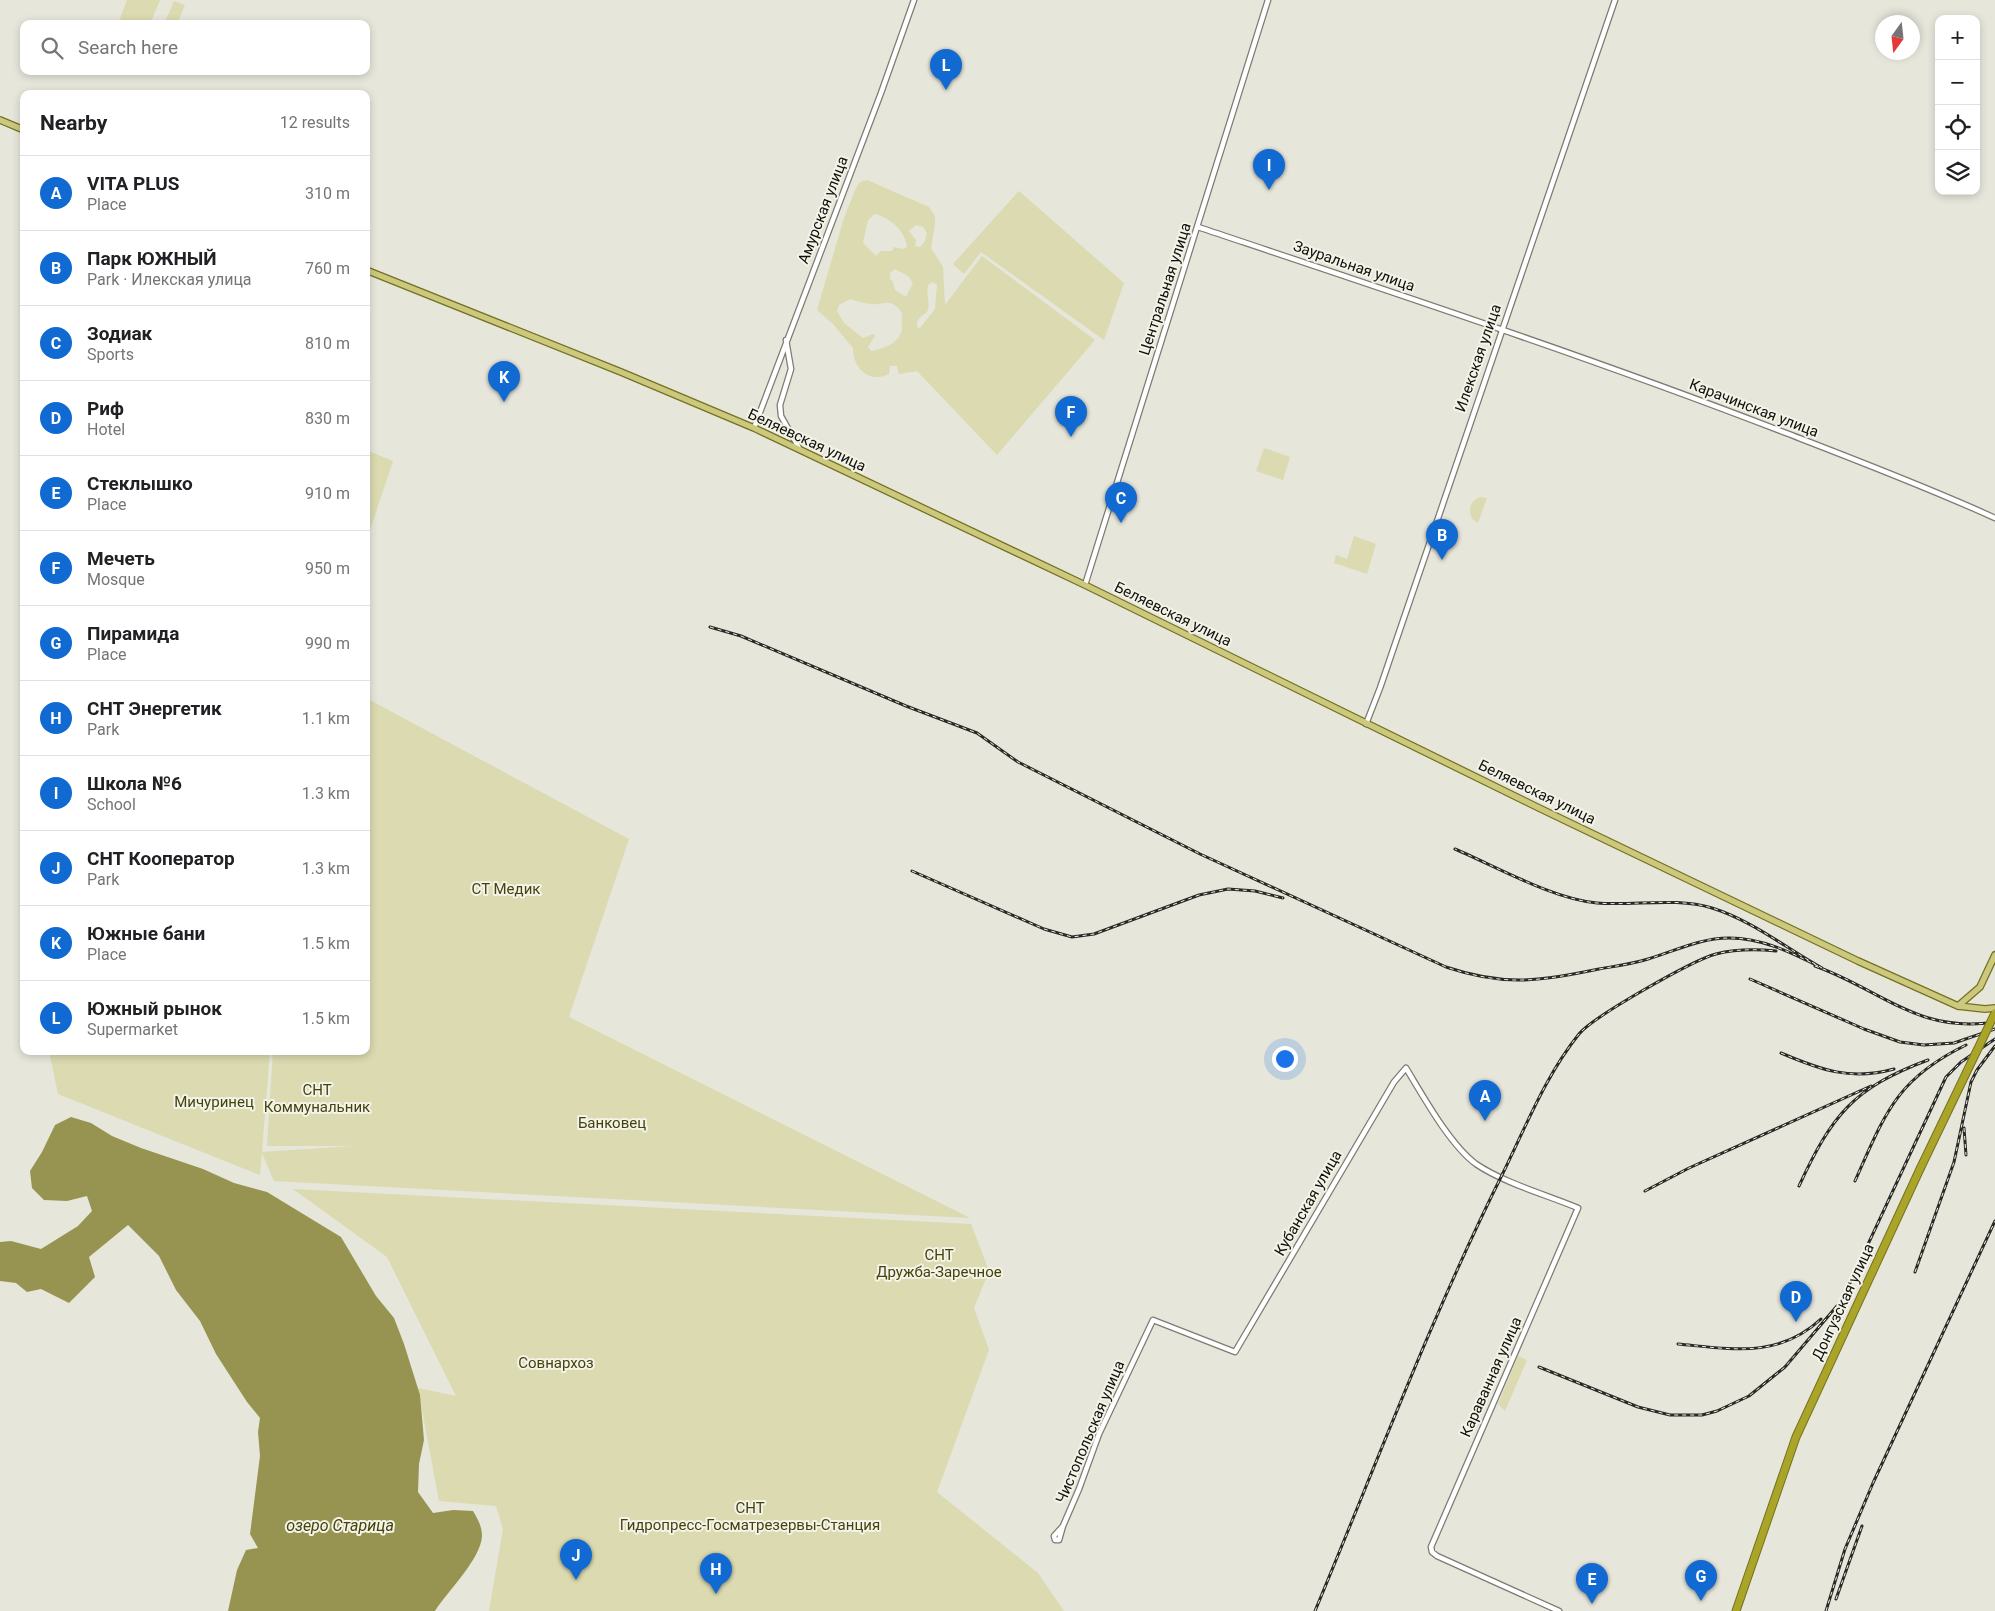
<!DOCTYPE html>
<meta charset="utf-8">
<style>
:root{--surface:#fff;--page:#f6f6f6;--text:#202124;--muted:#757577;--line:#e0e0e0;--accent:#1169d2}
body{margin:0;font-family:Roboto,sans-serif;background:var(--page);color:var(--text)}
.controls{position:absolute;right:15px;top:15px;display:grid;overflow:hidden;border-radius:10px;box-shadow:0 2px 8px #0003}
.controls button{width:45px;height:45px;display:grid;place-items:center;padding:0;border:0;border-bottom:1px solid var(--line);background:var(--surface);color:var(--text);font:25px sans-serif}
.compass{position:absolute;left:1875px;top:15px;width:45px;height:45px;border-radius:50%;background:var(--surface);box-shadow:0 2px 8px #0003;rotate:195deg}
.you{position:absolute;left:1284px;top:1058px;width:18px;height:18px;margin:-12px;border:4px solid #fff;border-radius:50%;background:#1a73e8;box-shadow:0 0 0 8px #1a73e833}
.badge{display:grid;place-items:center;width:32px;height:32px;border-radius:50%;background:var(--accent);color:#fff;font-size:16px;font-weight:700}
.pin{position:absolute;translate:-50% -41px;filter:drop-shadow(0 1px 2px #0008)}
.pin::after{content:'';position:absolute;top:26px;width:18px;height:15px;background:inherit;clip-path:polygon(0 0,100% 0,50% 100%)}
.list{margin:0;padding:0;list-style:none}
h2{display:flex;justify-content:space-between;align-items:center;height:65px;margin:0;padding:0 20px;font-size:21px}
h2 small{font-size:16px;font-weight:400;color:var(--muted)}
.list li{display:grid;grid-template-columns:32px 1fr auto;gap:15px;align-items:center;box-sizing:border-box;height:75px;padding:0 20px;border-top:1px solid var(--line)}
.list b{display:block;font-size:19px;white-space:nowrap}
.list p{margin:0;font-size:16px;white-space:nowrap;color:var(--muted)}
.list em{font-size:16px;font-style:normal;color:var(--muted)}
.icon{flex:none;width:28px;height:28px;fill:none;stroke:currentColor;stroke-width:2;stroke-linecap:round;stroke-linejoin:round}
.map{position:relative;flex:none;width:1995px;height:1611px;overflow:hidden}
.search{position:absolute;background:var(--surface);box-shadow:0 2px 8px #0003;left:20px;top:20px;width:350px;height:55px;display:flex;align-items:center;gap:12px;box-sizing:border-box;padding:0 18px;border-radius:10px;color:var(--muted);font-size:19px}
.panel{position:absolute;background:var(--surface);box-shadow:0 2px 8px #0003;left:20px;top:90px;width:350px;height:965px;border-radius:10px}
.map>svg:first-child{display:block}
.green{fill:#dbdab0;fill-rule:evenodd}
.water{fill:#969450}
.lines{fill:none;stroke-linecap:round;stroke-linejoin:round}
.minor-casing{stroke:#7b7b71;stroke-width:7}
.major-casing{stroke:#74711f;stroke-width:8}
.highway-casing{stroke:#74711f;stroke-width:9}
.minor{stroke:#fff;stroke-width:4.5}
.major{stroke:#ccc97e;stroke-width:5.5}
.highway{stroke:#aaa528;stroke-width:7}
.rail-casing{stroke:#292925;stroke-width:3}
.rail{stroke:#f3f3e8;stroke-width:1;stroke-dasharray:4;stroke-linecap:butt}
.highway-bridge-casing{stroke:#74711f;stroke-width:9;stroke-linecap:butt}
.highway-bridge{stroke:#aaa528;stroke-width:7}
.labels{text-anchor:middle;stroke-width:4;stroke-linejoin:round;paint-order:stroke}
.street-label{font-size:15px;fill:#10100d;stroke:#f3f3e8}
.park-label{font-size:15px;fill:#45430d;stroke:#f3f3e8}
.water-label{font-size:16px;font-style:italic;fill:#44410a;stroke:#f3f3e8}
</style>
<div class="map">
<svg width="1995" height="1611" viewBox="0 0 1995 1611">
<rect width="100%" height="100%" fill="#e6e6db"/>
<!-- green -->
<path class="green" d="M 127,0 L 160,0 L 150,24 L 118,24 Z
M 174,1 L 185,5 L 177,24 L 164,24 Z
M 867,180 L 929,207 L 935,216 L 935,224 L 931,248 L 943,267 L 945,305 L 982,256 L 1095,340 L 997,455 L 917,371 L 899,374 L 897,366 L 890,366 L 889,374 C 869,384 853,368 853,348 L 833,324 L 817,310 L 844,218 L 856,188 L 860,182 ZM 875,214 C 890,218 905,230 907,247 L 902,249 L 894,247 L 892,251 L 881,251 L 876,256 L 863,243 L 868,220 ZM 916,225 L 923,227 L 927,233 L 925,241 L 920,247 L 915,246 L 916,240 L 909,231 ZM 895,269 L 908,276 L 913,283 L 906,297 L 895,290 L 893,282 L 890,279 L 890,273 ZM 933,282 L 937,285 L 935,309 L 920,328 L 917,327 C 918,314 923,318 928,310 C 930,306 926,292 928,285 ZM 850,299 C 857,301 863,303 870,304 C 884,306 890,296 902,313 C 901,319 903,328 901,333 C 896,345 882,349 871,351 L 868,347 L 875,336 L 873,334 L 863,338 L 844,323 L 837,311 L 839,305 Z
M 1019,191 L 1124,283 L 1104,340 L 981,252 L 964,274 L 953,264 Z
M 1264,448 L 1290,457 L 1283,480 L 1256,471 Z
M 366,450 L 393,461 L 366,542 Z
M 1480,497 L 1487,498 L 1478,523 L 1472,519 C 1468,508 1470,502 1480,497 Z
M 1354,536 L 1376,544 L 1367,574 L 1334,563 L 1336,555 L 1347,559 Z
M 366,698 L 629,839 L 569,1017 L 970,1218 L 274,1181 L 262,1153 L 260,1175 L 58,1094 L 49,1051 L 270,1051 L 262,1152 L 353,1146 L 267,1146 L 273,1051 L 366,1051 Z
M 293,1189 L 971,1224 L 989,1271 L 974,1308 L 989,1350 L 937,1492 L 1038,1573 L 1064,1611 L 489,1611 L 503,1529 L 496,1506 L 439,1501 L 418,1388 L 456,1396 L 387,1257 Z
M 1518,1356 L 1527,1360 L 1505,1411 L 1498,1404 Z"/>
<!-- water -->
<path class="water" d="M 71,1117 L 91,1123 L 112,1136 L 141,1148 L 203,1169 L 234,1183 L 267,1192 L 341,1237 L 376,1296 L 394,1318 L 404,1344 L 420,1395 L 424,1440 L 419,1464 L 418,1492 L 433,1513 L 453,1510 L 473,1511 C 478,1519 482,1527 482,1536 C 481,1559 447,1592 435,1611 L 228,1611 L 237,1570 L 246,1550 L 258,1548 L 250,1534 L 260,1456 L 258,1432 L 260,1418 L 247,1402 L 216,1354 L 200,1321 L 176,1290 L 159,1256 L 128,1225 L 89,1257 L 95,1277 L 69,1303 L 41,1289 L 27,1292 L 16,1283 L 0,1281 L 0,1242 L 11,1241 L 41,1249 L 78,1226 L 92,1211 L 87,1196 L 67,1201 L 44,1200 L 32,1188 L 30,1171 L 42,1152 L 55,1125 Z"/>
<g class="lines">
<!-- minor casing -->
<g class="minor-casing">
<path id="minor" d="M 1198,227 C 1395,293 1592,358 1786,433 C 1856,460 1927,487 1995,518
M 786,340 L 791,369 L 780,405 L 781,416 L 799,448
M 754,428 L 881,93 L 914,0
M 1085,585 L 1268,0
M 1366,724 L 1380,688 L 1615,0
M 1063,1526 L 1059,1540 L 1055,1540 L 1054,1536 L 1063,1526 L 1079,1489 L 1099,1434 L 1153,1320 L 1235,1352 L 1394,1082 L 1406,1068 C 1423,1096 1450,1145 1476,1164 C 1504,1183 1547,1195 1578,1208 L 1431,1547 L 1432,1552 L 1437,1556 L 1559,1611"/>
</g>
<!-- major casing -->
<g class="major-casing">
<path id="major" d="M 0,120 L 24,130
M 366,270 L 621,372 L 754,428 L 1085,585 L 1539,808 L 1858,961 L 1958,1006 L 1985,1009 L 1995,1008
M 1958,1006 L 1980,987 L 1995,955"/>
</g>
<!-- highway casing -->
<g class="highway-casing">
<path id="highway" d="M 1736,1611 L 1796,1437 L 1920,1169"/>
</g>
<!-- minor -->
<use href="#minor" class="minor"/>
<!-- major -->
<use href="#major" class="major"/>
<!-- highway -->
<use href="#highway" class="highway"/>
<!-- rail casing -->
<g class="rail-casing">
<path id="rail" d="M 710,627 L 741,636 L 906,706 L 977,733 L 1018,762 L 1200,854 L 1446,967 C 1506,987 1540,981 1599,969 C 1616,966 1632,964 1648,959 C 1675,951 1700,938 1729,938 C 1763,938 1792,953 1822,968 C 1786,948 1751,920 1712,908 C 1676,897 1634,906 1597,903 C 1553,899 1497,867 1455,849
M 912,871 L 1044,929 L 1072,937 L 1094,934 L 1199,895 L 1228,889 L 1255,891 L 1283,898
M 1815,966 C 1882,990 1918,1034 1995,1022
M 1750,979 L 1864,1029 L 1900,1042 L 1924,1045 L 1954,1043 L 1995,1029
M 1781,1053 C 1821,1070 1851,1081 1894,1069
M 1964,1128 L 1966,1155
M 1855,1181 C 1885,1114 1896,1079 1966,1045
M 1799,1186 C 1832,1115 1853,1088 1928,1060
M 1645,1191 L 1689,1168 L 1871,1086
M 1915,1272 L 1954,1162 L 1971,1082 L 1977,1070 L 1995,1046
M 1678,1344 C 1731,1349 1778,1359 1821,1319
M 1539,1367 L 1638,1407 L 1670,1415 L 1702,1415 L 1717,1411 L 1749,1396 L 1785,1367 L 1842,1300 L 1946,1077 L 1961,1062 L 1995,1039
M 1836,1599 L 1862,1526
M 1315,1611 C 1376,1465 1432,1315 1503,1173 C 1526,1126 1546,1075 1579,1034 C 1594,1016 1693,960 1716,954 C 1736,949 1755,949 1776,951
M 1826,1611 L 1845,1549 L 1873,1483 L 1995,1221"/>
</g>
<!-- rail -->
<use href="#rail" class="rail"/>
<!-- highway-bridge casing -->
<g class="highway-bridge-casing">
<path id="highway-bridge" d="M 1920,1169 L 1995,1013"/>
</g>
<!-- highway-bridge -->
<use href="#highway-bridge" class="highway-bridge"/>
</g>
<g class="labels">
<!-- street labels -->
<g class="street-label">
<text transform="translate(823 210) rotate(-69)" y="5">Амурская улица</text>
<text transform="translate(1354 266) rotate(19)" y="5">Зауральная улица</text>
<text transform="translate(1165 289) rotate(-72)" y="5">Центральная улица</text>
<text transform="translate(1478 358) rotate(-71)" y="5">Илекская улица</text>
<text transform="translate(1754 408) rotate(21)" y="5">Карачинская улица</text>
<text transform="translate(807 440) rotate(25)" y="5">Беляевская улица</text>
<text transform="translate(1173 614) rotate(26)" y="5">Беляевская улица</text>
<text transform="translate(1537 792) rotate(26)" y="5">Беляевская улица</text>
<text transform="translate(1308 1203) rotate(-60)" y="5">Кубанская улица</text>
<text transform="translate(1843 1302) rotate(-65)" y="5">Донгузская улица</text>
<text transform="translate(1491 1377) rotate(-66)" y="5">Караванная улица</text>
<text transform="translate(1090 1432) rotate(-67)" y="5">Чистопольская улица</text>
</g>
<!-- park labels -->
<g class="park-label">
<text x="506" y="894">СТ Медик</text>
<text x="317" y="1095">СНТ<tspan x="317" dy="17">Коммунальник</tspan></text>
<text x="214" y="1107">Мичуринец</text>
<text x="612" y="1128">Банковец</text>
<text x="939" y="1260">СНТ<tspan x="939" dy="17">Дружба-Заречное</tspan></text>
<text x="556" y="1368">Совнархоз</text>
<text x="750" y="1513">СНТ<tspan x="750" dy="17">Гидропресс-Госматрезервы-Станция</tspan></text>
</g>
<!-- water labels -->
<g class="water-label">
<text x="340" y="1531">озеро Старица</text>
</g>
</g>
</svg>
<div class="controls">
<button>+</button>
<button>−</button>
<button><svg class="icon" aria-label="locate" viewBox="0 0 24 24"><circle cx="12" cy="12" r="6"/><path d="M12 2v4M12 18v4M2 12h4M18 12h4"/></svg></button>
<button><svg class="icon" aria-label="layers" viewBox="0 0 24 24"><path d="M12 4l9 5-9 5-9-5zM3 14l9 5 9-5"/></svg></button>
</div>
<svg class="compass" viewBox="-18 -18 36 36"><path d="M0-13l5 13h-10z" fill="#e53935"/><path d="M0 13l5-13h-10z" fill="#757577"/></svg>
<div class="you"></div>
<div class="pin badge" style="left:1485px;top:1121px">A</div>
<div class="pin badge" style="left:1442px;top:560px">B</div>
<div class="pin badge" style="left:1121px;top:523px">C</div>
<div class="pin badge" style="left:1796px;top:1322px">D</div>
<div class="pin badge" style="left:1592px;top:1604px">E</div>
<div class="pin badge" style="left:1071px;top:437px">F</div>
<div class="pin badge" style="left:1701px;top:1601px">G</div>
<div class="pin badge" style="left:716px;top:1594px">H</div>
<div class="pin badge" style="left:1269px;top:190px">I</div>
<div class="pin badge" style="left:576px;top:1580px">J</div>
<div class="pin badge" style="left:504px;top:402px">K</div>
<div class="pin badge" style="left:946px;top:90px">L</div>
<div class="search"><svg class="icon" aria-label="search" viewBox="0 0 24 24"><circle cx="10" cy="10" r="6"/><path d="M15 15l6 6"/></svg>Search here</div>
<section class="panel">
<h2>Nearby<small>12 results</small></h2>
<ul class="list">
<li><span class="badge">A</span><div><b>VITA PLUS</b><p>Place</p></div><em>310 m</em></li>
<li><span class="badge">B</span><div><b>Парк ЮЖНЫЙ</b><p>Park · Илекская улица</p></div><em>760 m</em></li>
<li><span class="badge">C</span><div><b>Зодиак</b><p>Sports</p></div><em>810 m</em></li>
<li><span class="badge">D</span><div><b>Риф</b><p>Hotel</p></div><em>830 m</em></li>
<li><span class="badge">E</span><div><b>Стеклышко</b><p>Place</p></div><em>910 m</em></li>
<li><span class="badge">F</span><div><b>Мечеть</b><p>Mosque</p></div><em>950 m</em></li>
<li><span class="badge">G</span><div><b>Пирамида</b><p>Place</p></div><em>990 m</em></li>
<li><span class="badge">H</span><div><b>СНТ Энергетик</b><p>Park</p></div><em>1.1 km</em></li>
<li><span class="badge">I</span><div><b>Школа №6</b><p>School</p></div><em>1.3 km</em></li>
<li><span class="badge">J</span><div><b>СНТ Кооператор</b><p>Park</p></div><em>1.3 km</em></li>
<li><span class="badge">K</span><div><b>Южные бани</b><p>Place</p></div><em>1.5 km</em></li>
<li><span class="badge">L</span><div><b>Южный рынок</b><p>Supermarket</p></div><em>1.5 km</em></li>
</ul>
</section>
</div>
